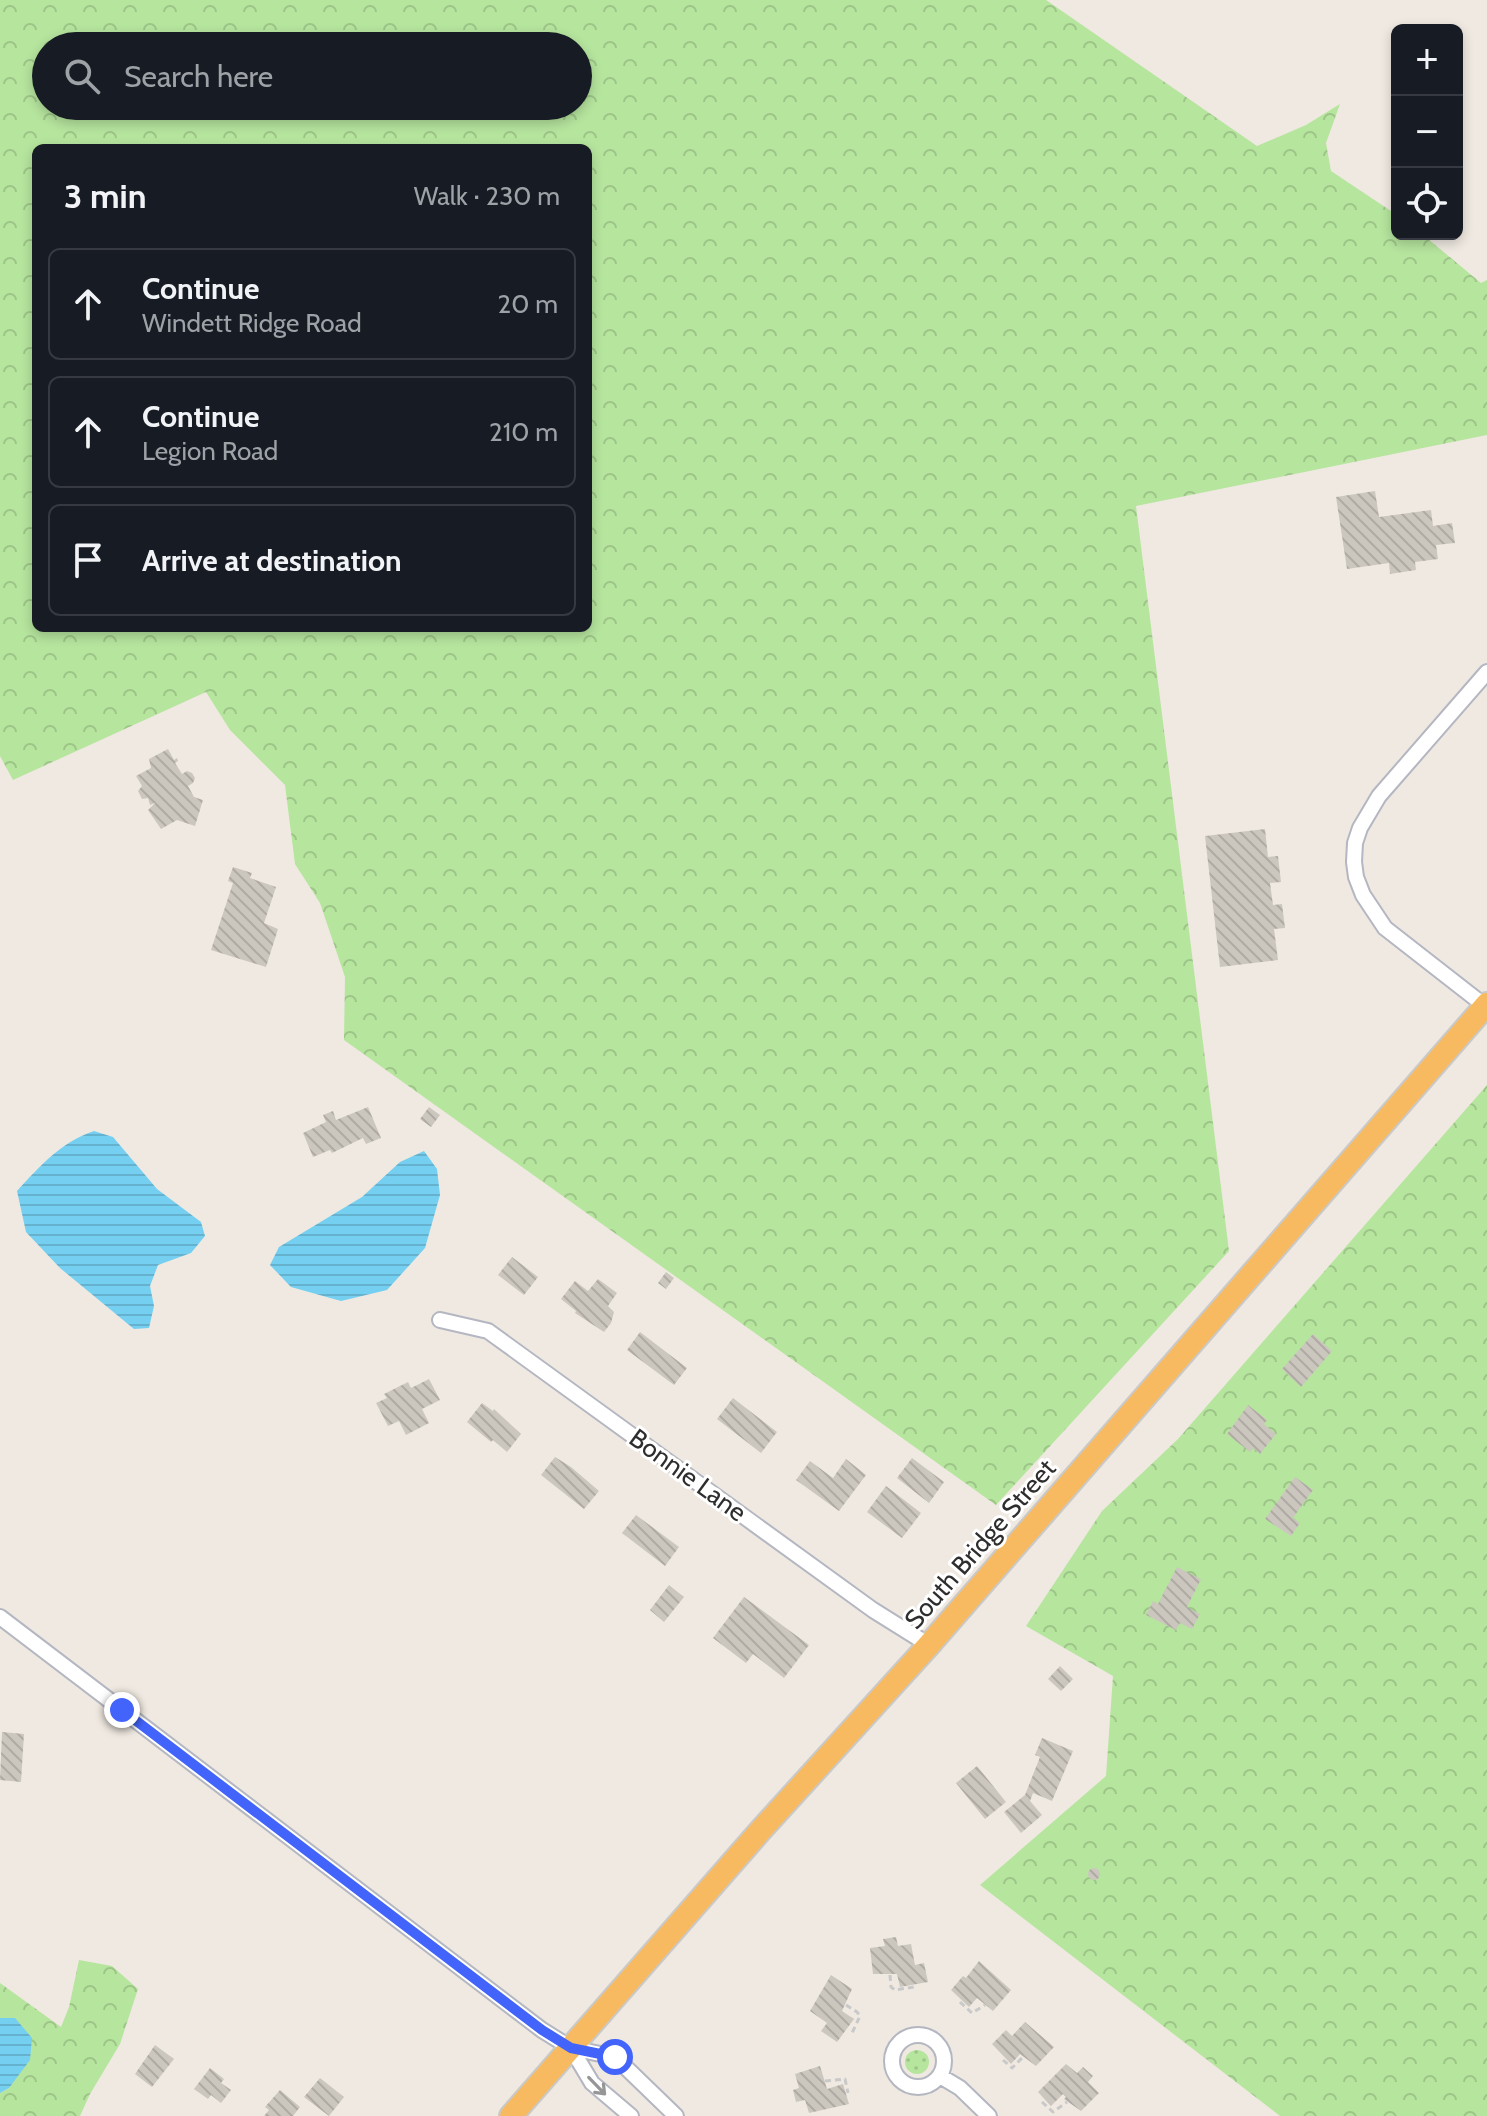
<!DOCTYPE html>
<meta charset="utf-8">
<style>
:root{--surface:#171b24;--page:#20242c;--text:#f1f3f6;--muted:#9ea1a6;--line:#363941}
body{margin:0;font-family:Cabin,sans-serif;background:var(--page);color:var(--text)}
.controls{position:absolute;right:24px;top:24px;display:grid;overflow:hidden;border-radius:12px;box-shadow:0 4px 12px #0003}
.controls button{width:72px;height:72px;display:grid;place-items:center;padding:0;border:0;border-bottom:2px solid var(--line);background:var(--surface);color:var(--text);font:40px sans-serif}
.stop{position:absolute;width:24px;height:24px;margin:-18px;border:6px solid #4264fb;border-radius:50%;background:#fff}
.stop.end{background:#4264fb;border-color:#fff;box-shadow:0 2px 8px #0008}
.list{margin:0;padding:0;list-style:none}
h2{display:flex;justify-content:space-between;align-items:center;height:104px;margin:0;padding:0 32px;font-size:34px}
h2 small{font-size:26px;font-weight:400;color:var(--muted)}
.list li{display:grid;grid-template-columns:52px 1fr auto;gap:24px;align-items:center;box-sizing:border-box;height:112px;margin:0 16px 16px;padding:0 16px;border:2px solid var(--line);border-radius:12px}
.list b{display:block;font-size:30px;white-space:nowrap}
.list p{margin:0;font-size:26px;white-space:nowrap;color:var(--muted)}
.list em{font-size:26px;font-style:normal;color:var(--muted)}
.icon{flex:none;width:44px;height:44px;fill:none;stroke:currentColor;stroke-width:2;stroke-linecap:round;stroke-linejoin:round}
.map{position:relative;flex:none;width:1487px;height:2116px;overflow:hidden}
.search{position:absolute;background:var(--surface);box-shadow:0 4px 12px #0003;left:32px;top:32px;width:560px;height:88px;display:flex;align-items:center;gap:20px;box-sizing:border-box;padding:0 28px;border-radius:44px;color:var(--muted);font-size:30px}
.panel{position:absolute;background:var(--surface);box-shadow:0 4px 12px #0003;left:32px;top:144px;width:560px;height:488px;border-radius:12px}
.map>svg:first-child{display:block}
.grass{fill:url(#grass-dots)}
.forest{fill:url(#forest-crowns);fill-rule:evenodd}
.water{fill:url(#water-rules)}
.building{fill:url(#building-back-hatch)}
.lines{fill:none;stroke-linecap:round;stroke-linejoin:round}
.minor-casing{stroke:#b4b7c1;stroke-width:18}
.trunk-casing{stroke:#c9c9c9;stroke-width:26}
.path{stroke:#c9c9c9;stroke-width:3;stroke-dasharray:6 4;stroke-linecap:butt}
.minor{stroke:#fff;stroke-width:14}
.trunk{stroke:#f8ba60;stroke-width:22}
.oneway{stroke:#969696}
.route{stroke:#4264fb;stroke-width:10}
.labels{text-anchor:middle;stroke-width:6;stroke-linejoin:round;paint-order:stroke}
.street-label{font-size:26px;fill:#2e2e2e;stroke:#fff}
</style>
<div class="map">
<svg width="1487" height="2116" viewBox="0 0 1487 2116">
<defs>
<pattern id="grass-dots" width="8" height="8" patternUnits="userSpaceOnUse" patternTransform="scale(2)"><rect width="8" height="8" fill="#b6e59e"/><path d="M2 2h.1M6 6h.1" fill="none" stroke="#9dc588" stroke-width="1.8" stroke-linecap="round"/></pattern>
<pattern id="forest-crowns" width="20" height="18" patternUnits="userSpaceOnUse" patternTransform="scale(2)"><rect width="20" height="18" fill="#b6e59e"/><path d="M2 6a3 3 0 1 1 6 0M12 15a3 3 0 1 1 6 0" fill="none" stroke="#9dc588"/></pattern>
<pattern id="water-rules" width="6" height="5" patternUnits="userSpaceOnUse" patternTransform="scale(2)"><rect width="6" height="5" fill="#75cff0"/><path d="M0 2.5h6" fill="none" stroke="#66b2ce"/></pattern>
<pattern id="building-back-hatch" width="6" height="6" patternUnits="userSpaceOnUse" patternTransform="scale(2)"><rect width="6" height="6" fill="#cbc7bf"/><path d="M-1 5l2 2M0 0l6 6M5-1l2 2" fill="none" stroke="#afaba4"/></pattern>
</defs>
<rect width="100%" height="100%" fill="#efe9e1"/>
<!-- grass -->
<path class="grass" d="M905 2062a12 12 0 1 1 24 0a12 12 0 1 1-24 0Z"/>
<!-- forest -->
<path class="forest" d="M 0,0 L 1046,0 L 1257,146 L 1306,125 L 1340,104 L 1326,143 L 1331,171 L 1397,215 L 1397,234 L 1422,234 L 1481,283 L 1487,280 L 1487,435 L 1136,506 L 1229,1251 L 996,1505 L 344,1040 L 345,977 L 320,903 L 295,864 L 285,785 L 230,730 L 206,692 L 13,780 L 0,756 ZM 46,46 L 578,46 L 578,106 L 46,106 ZM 36,148 L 588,148 L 588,628 L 36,628 Z
M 1487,1085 L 1487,2116 L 1280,2116 L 980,1885 L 1106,1776 L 1113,1676 L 1026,1626 L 1102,1511 L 1178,1439 Z
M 79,1960 L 112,1966 L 138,1989 L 120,2044 L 90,2094 L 80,2116 L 0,2116 L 0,2093 L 9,2088 L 15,2018 L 0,2018 L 0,1983 L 61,2027 L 69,2007 Z"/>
<!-- water -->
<path class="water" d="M 94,1131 L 113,1137 L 157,1189 L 201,1222 L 205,1236 L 191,1253 L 158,1265 L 150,1286 L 154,1306 L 149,1328 L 134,1329 L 60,1268 L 26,1232 L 17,1191 C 40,1166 61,1142 94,1131 Z
M 424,1151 L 437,1169 L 440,1195 L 425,1248 L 387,1290 L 341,1301 L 291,1287 L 270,1265 L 279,1247 L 362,1197 L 400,1162 Z
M 0,2018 L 15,2018 L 32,2038 L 30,2060 L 9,2088 L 0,2093 Z"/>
<!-- building -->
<path class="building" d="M 1375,491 L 1379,517 L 1431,510 L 1433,526 L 1452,523 L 1455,543 L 1436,545 L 1438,559 L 1415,562 L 1416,570 L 1390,574 L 1389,563 L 1347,569 L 1336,497 Z
M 168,749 L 174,760 L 177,758 L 178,761 L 175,763 L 182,774 L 187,771 L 192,773 L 195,778 L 193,783 L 188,786 L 194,797 L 203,800 L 195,826 L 177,820 L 161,829 L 148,810 L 155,803 L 150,805 L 148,798 L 142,799 L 138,791 L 142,786 L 136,776 L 151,768 L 149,759 Z
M 1265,829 L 1268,857 L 1278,856 L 1281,882 L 1270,883 L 1273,905 L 1282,904 L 1285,928 L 1274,929 L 1278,960 L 1220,967 L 1205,836 Z
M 233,867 L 252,873 L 250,878 L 276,887 L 264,923 L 278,929 L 266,967 L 211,950 L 233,883 L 228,881 Z
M 368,1107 L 381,1138 L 366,1144 L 363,1138 L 332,1153 L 330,1150 L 313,1157 L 303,1133 L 326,1122 L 323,1115 L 333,1111 L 336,1120 Z
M 429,1107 L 440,1115 L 431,1127 L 420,1119 Z
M 512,1257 L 538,1277 L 524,1295 L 498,1275 Z
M 666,1272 L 674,1278 L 666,1289 L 658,1283 Z
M 598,1279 L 617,1293 L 608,1306 L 614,1312 L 611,1323 L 604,1332 L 575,1313 L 576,1311 L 561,1299 L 575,1281 L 588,1291 Z
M 640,1332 L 687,1368 L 674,1385 L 627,1350 Z
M 1313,1334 L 1332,1351 L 1301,1387 L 1282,1369 Z
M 429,1379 L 440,1400 L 422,1409 L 429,1423 L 406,1435 L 399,1421 L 388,1426 L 376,1403 L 387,1398 L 384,1394 L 408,1382 L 411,1388 Z
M 733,1398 L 777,1432 L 761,1453 L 717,1419 Z
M 482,1403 L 493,1411 L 494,1409 L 521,1434 L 507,1452 L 493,1440 L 491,1442 L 467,1422 Z
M 1248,1405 L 1267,1420 L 1264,1424 L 1276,1434 L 1260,1454 L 1253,1448 L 1250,1452 L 1227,1434 Z
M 555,1457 L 571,1467 L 599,1491 L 584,1509 L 541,1475 Z
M 912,1458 L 944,1482 L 929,1503 L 897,1478 Z
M 846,1459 L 866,1475 L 839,1511 L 796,1480 L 810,1461 L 833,1478 Z
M 1295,1477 L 1313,1490 L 1293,1518 L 1300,1523 L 1291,1536 L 1265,1519 Z
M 886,1486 L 921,1513 L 902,1538 L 867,1512 Z
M 636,1515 L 679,1547 L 665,1566 L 622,1533 Z
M 1177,1567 L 1201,1579 L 1187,1607 L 1200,1614 L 1192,1629 L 1180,1623 L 1176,1630 L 1146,1615 L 1153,1601 L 1158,1604 Z
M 669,1585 L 684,1597 L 664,1622 L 650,1610 Z
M 744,1597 L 809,1645 L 784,1678 L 753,1654 L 746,1663 L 713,1638 Z
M 1060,1666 L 1073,1679 L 1061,1691 L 1048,1679 Z
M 2,1732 L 24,1734 L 21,1782 L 0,1780 Z
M 1042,1738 L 1073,1751 L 1052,1801 L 1033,1793 L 1030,1801 L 1042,1815 L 1021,1833 L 1004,1812 L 1025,1795 L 1040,1757 L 1035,1755 Z
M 977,1766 L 1006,1802 L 985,1819 L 956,1783 Z
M1088 1874a6 6 0 1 1 12 0a6 6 0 1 1-12 0Z
M 896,1937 L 898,1946 L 911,1944 L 915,1965 L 924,1963 L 928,1982 L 900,1987 L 897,1974 L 873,1974 L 870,1948 L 885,1946 L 883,1939 Z
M 979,1961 L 1011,1990 L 993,2011 L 977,1998 L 969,2007 L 951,1990 L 963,1976 L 966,1978 Z
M 831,1975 L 852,1989 L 842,2011 L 854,2019 L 837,2042 L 821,2031 L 827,2023 L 810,2011 Z
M 1025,2022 L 1054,2047 L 1036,2066 L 1020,2054 L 1011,2064 L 992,2044 L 1006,2030 L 1012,2036 Z
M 155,2045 L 174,2059 L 152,2087 L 135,2074 Z
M 1066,2064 L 1077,2073 L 1083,2067 L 1093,2076 L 1088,2082 L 1099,2093 L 1081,2111 L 1064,2099 L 1066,2097 L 1063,2094 L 1051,2106 L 1038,2092 Z
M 820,2066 L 827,2089 L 843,2084 L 849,2104 L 809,2113 L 805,2100 L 796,2102 L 793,2090 L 799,2088 L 795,2074 Z
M 210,2068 L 224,2079 L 221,2083 L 231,2090 L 221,2103 L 211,2095 L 208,2099 L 194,2089 Z
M 320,2078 L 344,2097 L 329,2116 L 304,2097 Z
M 280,2090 L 300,2107 L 293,2116 L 264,2116 L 269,2110 L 265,2107 Z"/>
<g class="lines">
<!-- minor casing -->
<g class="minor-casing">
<path id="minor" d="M 1485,1006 L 1385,928 L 1363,895 L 1356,877 L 1354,862 L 1355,843 L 1360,828 L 1379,796 L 1487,672
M 440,1320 L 488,1331 L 873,1610 L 929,1645
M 0,1617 L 542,2030 L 571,2048 L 615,2057 L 676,2116
M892 2061a26 26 0 1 1 52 0a26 26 0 1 1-52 0Z
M 571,2048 L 592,2083 L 631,2116
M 940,2076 L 960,2088 L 989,2116"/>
</g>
<!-- trunk casing -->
<g class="trunk-casing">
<path id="trunk" d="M 511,2116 L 760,1831 L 929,1645 L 1487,1004"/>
</g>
<!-- path -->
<path class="path" d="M 890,1975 L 891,1987 L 895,1990 L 914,1987
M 960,2002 L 972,2013 L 985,2005
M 846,2005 L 857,2012 L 860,2016 L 852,2033
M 1003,2060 L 1012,2068 L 1023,2057
M 825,2081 L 845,2079 L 848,2093
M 1042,2102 L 1053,2112 L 1067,2102"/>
<!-- minor -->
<use href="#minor" class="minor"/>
<!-- trunk -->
<use href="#trunk" class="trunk"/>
</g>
<!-- one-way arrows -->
<defs><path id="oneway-shaft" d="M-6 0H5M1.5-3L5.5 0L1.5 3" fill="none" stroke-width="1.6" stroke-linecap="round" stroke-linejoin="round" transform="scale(2)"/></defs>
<use class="oneway" href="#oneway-shaft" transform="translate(597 2086) rotate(46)"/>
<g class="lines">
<!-- route -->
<path class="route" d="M 122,1710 L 542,2030 L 571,2048 L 615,2057"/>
</g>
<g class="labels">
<!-- street labels -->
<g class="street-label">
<text transform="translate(688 1475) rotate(36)" y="9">Bonnie Lane</text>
<text transform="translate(980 1544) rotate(-49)" y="9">South Bridge Street</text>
</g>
</g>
</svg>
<div class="controls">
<button>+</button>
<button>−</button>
<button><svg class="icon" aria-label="locate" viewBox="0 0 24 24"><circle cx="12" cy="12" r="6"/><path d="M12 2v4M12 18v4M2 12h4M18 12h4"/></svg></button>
</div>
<div class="stop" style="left:615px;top:2057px"></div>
<div class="stop end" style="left:122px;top:1710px"></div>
<div class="search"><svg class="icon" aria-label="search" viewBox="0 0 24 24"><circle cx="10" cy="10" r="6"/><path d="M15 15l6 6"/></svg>Search here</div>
<section class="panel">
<h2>3 min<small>Walk · 230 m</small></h2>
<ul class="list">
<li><svg class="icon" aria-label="ahead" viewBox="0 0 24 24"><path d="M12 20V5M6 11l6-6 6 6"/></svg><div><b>Continue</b><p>Windett Ridge Road</p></div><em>20 m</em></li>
<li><svg class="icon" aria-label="ahead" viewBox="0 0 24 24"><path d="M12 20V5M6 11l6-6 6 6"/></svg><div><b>Continue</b><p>Legion Road</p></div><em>210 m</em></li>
<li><svg class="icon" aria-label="arrive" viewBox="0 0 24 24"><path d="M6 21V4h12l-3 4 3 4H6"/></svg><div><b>Arrive at destination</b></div></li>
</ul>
</section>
</div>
